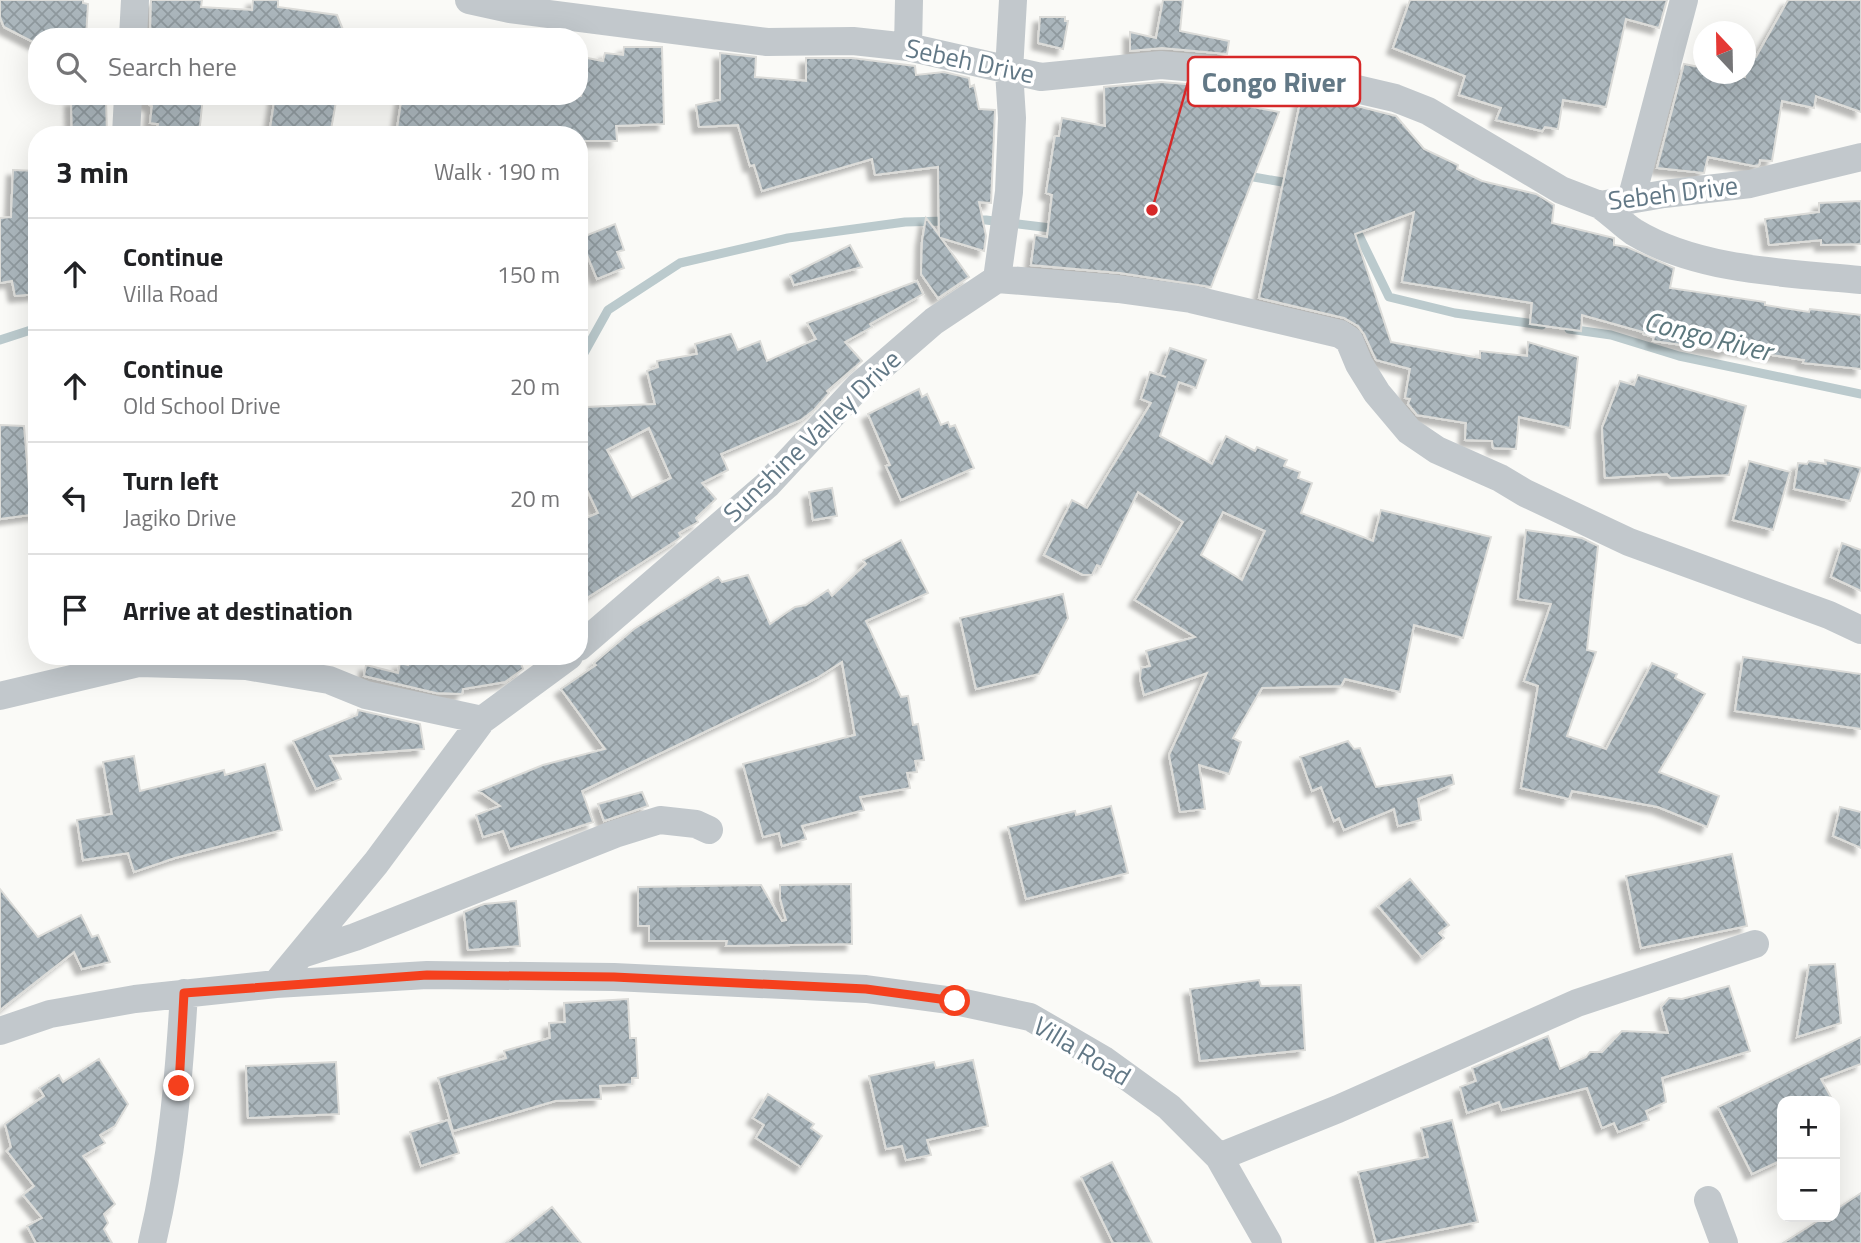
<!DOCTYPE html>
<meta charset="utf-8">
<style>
:root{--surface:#fff;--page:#f6f6f6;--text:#202124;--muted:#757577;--line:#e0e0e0}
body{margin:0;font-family:"Titillium Web",sans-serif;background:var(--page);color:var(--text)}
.controls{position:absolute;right:21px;bottom:21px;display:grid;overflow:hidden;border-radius:14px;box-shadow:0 7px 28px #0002}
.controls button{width:63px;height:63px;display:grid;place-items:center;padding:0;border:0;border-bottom:2px solid var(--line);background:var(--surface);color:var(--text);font:35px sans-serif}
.compass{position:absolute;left:1693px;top:21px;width:63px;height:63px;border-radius:50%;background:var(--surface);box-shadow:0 7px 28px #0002;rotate:338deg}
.stop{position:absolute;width:21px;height:21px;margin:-16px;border:5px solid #f5401d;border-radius:50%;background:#fff}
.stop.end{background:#f5401d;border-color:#fff;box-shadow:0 2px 7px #0008}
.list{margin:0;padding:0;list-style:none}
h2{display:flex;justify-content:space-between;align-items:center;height:91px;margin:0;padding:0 28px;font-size:30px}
h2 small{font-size:23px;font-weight:400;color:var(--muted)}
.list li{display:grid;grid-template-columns:46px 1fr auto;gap:21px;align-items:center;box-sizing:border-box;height:112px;padding:0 28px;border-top:2px solid var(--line)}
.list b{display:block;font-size:26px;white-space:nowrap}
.list p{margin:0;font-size:23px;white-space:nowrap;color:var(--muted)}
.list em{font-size:23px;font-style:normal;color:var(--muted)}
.icon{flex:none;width:38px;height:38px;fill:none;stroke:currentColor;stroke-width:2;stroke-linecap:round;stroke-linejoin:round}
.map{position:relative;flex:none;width:1861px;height:1243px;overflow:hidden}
.search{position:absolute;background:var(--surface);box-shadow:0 7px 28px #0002;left:28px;top:28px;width:560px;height:77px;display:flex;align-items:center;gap:18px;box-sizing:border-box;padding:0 24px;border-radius:28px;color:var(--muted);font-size:26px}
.panel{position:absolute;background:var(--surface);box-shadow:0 7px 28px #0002;left:28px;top:126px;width:560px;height:539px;border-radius:28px}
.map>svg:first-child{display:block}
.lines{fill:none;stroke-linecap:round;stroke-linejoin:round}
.stream{stroke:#bbcacd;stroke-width:9}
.building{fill:url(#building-cross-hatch);stroke:#dcdcd9;stroke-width:2;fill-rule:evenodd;filter:url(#shadow)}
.minor{stroke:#c2c8cc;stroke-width:28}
.route{stroke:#f5401d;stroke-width:9}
.labels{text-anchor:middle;stroke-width:7;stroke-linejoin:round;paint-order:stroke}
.street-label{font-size:26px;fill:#627886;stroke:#fff}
.water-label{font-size:28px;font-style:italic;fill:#5d787e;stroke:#fff}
.leader{fill:none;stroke:#d62828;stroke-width:2.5}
.callout-dot{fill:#d62828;stroke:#fff;stroke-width:2.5}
.callout{fill:#fff;stroke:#d62828;stroke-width:2.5}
.callout-label{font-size:28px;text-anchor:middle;font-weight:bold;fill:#627886}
</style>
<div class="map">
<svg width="1861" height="1243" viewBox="0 0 1861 1243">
<defs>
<pattern id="building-cross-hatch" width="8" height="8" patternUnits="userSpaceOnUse" patternTransform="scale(1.75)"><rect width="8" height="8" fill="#abb6bc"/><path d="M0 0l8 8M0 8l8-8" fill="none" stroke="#8f999e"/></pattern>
<filter id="shadow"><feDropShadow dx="-6" dy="6" stdDeviation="2" flood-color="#0004"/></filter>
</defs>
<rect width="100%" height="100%" fill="#fafaf7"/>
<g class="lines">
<!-- stream -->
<path class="stream" d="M 1242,175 L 1294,184
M 972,220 L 986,220 L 1059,229
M 1353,223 L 1389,297 L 1455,313 L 1542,325
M 1569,329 L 1611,335 L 1679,356 L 1861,394
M 0,340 L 37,328
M 579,362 L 608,310 L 680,263 L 788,238 L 905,222 L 948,221"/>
</g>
<!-- building -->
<path class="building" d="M 0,0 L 83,0 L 83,3 L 88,4 L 86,37 L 37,37 L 37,44 L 4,27 L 0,17 Z
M 151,0 L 202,0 L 201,7 L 252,10 L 253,0 L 278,0 L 278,7 L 337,15 L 346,37 L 150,37 Z
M 1163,0 L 1183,0 L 1180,31 L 1229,41 L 1227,54 L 1162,48 L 1130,51 L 1130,32 L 1156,38 Z
M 1410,0 L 1667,0 L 1659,28 L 1626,19 L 1606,107 L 1563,100 L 1558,129 L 1545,127 L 1542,131 L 1496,120 L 1501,108 L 1459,95 L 1465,76 L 1393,48 Z
M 1788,0 L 1861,0 L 1861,112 L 1816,96 L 1814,108 L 1782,101 L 1772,161 L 1760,160 L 1759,165 L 1754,166 L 1708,157 L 1704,173 L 1657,168 L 1684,64 L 1704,68 L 1704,74 L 1728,74 L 1745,77 L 1746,56 L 1756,57 Z
M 1040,17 L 1065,17 L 1065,21 L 1068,21 L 1063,49 L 1038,43 Z
M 624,47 L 662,47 L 664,124 L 616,126 L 617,141 L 579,141 L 579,135 L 396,135 L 402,96 L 581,96 L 587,58 L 603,61 L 605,53 L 623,55 Z
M 720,53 L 756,57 L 755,77 L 806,81 L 806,58 L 852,58 L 915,66 L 916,75 L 944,72 L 969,78 L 970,87 L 974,85 L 979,109 L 995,110 L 991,203 L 979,202 L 986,236 L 984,251 L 941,238 L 969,277 L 938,298 L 921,274 L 922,241 L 926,218 L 939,235 L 938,167 L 875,175 L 872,159 L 762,191 L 754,165 L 750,166 L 738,125 L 699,127 L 696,105 L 720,100 Z
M 1161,82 L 1222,87 L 1221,101 L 1279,112 L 1211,287 L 1120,273 L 1031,265 L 1035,235 L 1047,237 L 1052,195 L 1046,193 L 1055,136 L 1059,136 L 1062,118 L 1105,126 L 1104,87 Z
M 145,96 L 203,96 L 199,135 L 156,135 L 158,124 L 150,123 L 152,106 L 144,102 Z
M 275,96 L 337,96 L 330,135 L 269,135 Z
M 1301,98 L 1349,104 L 1396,116 L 1424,149 L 1458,165 L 1457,169 L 1482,181 L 1536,194 L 1554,205 L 1552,223 L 1614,238 L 1614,245 L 1627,247 L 1674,268 L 1670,288 L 1765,302 L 1765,305 L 1809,312 L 1810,309 L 1861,315 L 1861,369 L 1803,363 L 1804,360 L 1726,348 L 1726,351 L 1653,341 L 1654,337 L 1643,334 L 1643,332 L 1582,315 L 1581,331 L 1530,324 L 1532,303 L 1402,282 L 1414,212 L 1355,234 L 1391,342 L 1480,358 L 1480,351 L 1527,356 L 1528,342 L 1578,357 L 1570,428 L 1519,417 L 1516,449 L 1493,448 L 1492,441 L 1465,440 L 1466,423 L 1417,415 L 1408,404 L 1410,399 L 1405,398 L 1410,369 L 1376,360 L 1364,334 L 1358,326 L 1344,318 L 1259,298 Z
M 106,99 L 107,135 L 72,135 L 71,100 Z
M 13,170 L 37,171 L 37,294 L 15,296 L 12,281 L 0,283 L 0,218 L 11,217 Z
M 1861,201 L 1861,244 L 1821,245 L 1821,240 L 1769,245 L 1765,219 L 1819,212 L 1819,203 Z
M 615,224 L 624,250 L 617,252 L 624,268 L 597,279 L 580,238 Z
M 850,245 L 862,267 L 794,285 L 790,275 Z
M 917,281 L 923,294 L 870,324 L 872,327 L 845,342 L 862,361 L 827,391 L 829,393 L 814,410 L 801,420 L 721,454 L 728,470 L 702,483 L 716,499 L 696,518 L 698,522 L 679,533 L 681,537 L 677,540 L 579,603 L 579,521 L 598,513 L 579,473 L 579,414 L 586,407 L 655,404 L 647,371 L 658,367 L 657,361 L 697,354 L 695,344 L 731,334 L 738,350 L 760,341 L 767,361 L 816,339 L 807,323 ZM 649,428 L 671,478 L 632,498 L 607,450 Z
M 1170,348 L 1206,360 L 1196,388 L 1179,382 L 1160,436 L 1212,464 L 1226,436 L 1255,451 L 1257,447 L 1287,460 L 1284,466 L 1300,472 L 1298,478 L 1312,483 L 1301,513 L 1373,541 L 1381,510 L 1491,537 L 1463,638 L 1414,625 L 1400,692 L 1345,679 L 1341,686 L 1262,688 L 1233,738 L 1241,742 L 1229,774 L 1199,765 L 1205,809 L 1180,812 L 1169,755 L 1207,673 L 1144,695 L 1140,678 L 1141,668 L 1150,666 L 1146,651 L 1195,637 L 1135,600 L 1183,522 L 1138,492 L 1101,567 L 1097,565 L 1092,575 L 1083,575 L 1044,555 L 1072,500 L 1087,508 L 1151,403 L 1141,399 L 1150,372 L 1166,377 L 1160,375 ZM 1223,512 L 1265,531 L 1242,580 L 1201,555 Z
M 1638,375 L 1746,406 L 1729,475 L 1671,478 L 1667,474 L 1605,478 L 1602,428 L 1620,381 L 1634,385 Z
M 919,389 L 922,397 L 927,394 L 941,425 L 948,422 L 950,427 L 955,425 L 974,468 L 901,500 L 886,466 L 890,465 L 868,414 Z
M 0,425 L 24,426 L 29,487 L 37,487 L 37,514 L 0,519 Z
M 1825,460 L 1861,468 L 1850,501 L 1794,489 L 1798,463 L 1807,464 L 1809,461 L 1826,464 Z
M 1749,461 L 1790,472 L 1773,530 L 1733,520 Z
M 832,488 L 837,516 L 813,520 L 809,492 Z
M 1526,530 L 1582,538 L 1598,546 L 1587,650 L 1596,652 L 1567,736 L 1606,749 L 1652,663 L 1677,674 L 1675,678 L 1705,694 L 1659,772 L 1719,796 L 1707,827 L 1658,807 L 1572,791 L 1569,799 L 1521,788 L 1538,686 L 1524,681 L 1551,604 L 1518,599 Z
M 901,540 L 928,593 L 866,621 L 901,697 L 908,696 L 913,725 L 918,724 L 924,760 L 915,761 L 917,772 L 907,773 L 910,788 L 860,797 L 864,810 L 802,826 L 806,839 L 782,846 L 779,833 L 763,837 L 743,764 L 855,735 L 842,662 L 817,678 L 582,791 L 593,822 L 510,849 L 503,831 L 483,837 L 476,815 L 500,806 L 479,791 L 543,765 L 605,749 L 561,689 L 596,665 L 594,663 L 634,629 L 718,577 L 722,582 L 748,575 L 770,624 L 795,607 L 806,605 L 828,590 L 832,596 L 866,564 L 863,560 Z
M 1842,543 L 1861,550 L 1861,591 L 1831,577 Z
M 1063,594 L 1068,618 L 1039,674 L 976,689 L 960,618 Z
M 409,656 L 518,656 L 523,669 L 505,682 L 463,689 L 462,694 L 436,693 L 364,676 L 366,665 L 398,673 L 400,663 L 408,665 Z
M 1743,657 L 1861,674 L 1861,729 L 1735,711 Z
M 358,710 L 420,724 L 424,749 L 330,756 L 341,779 L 316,789 L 293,741 L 357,715 Z
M 1348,741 L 1354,749 L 1360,748 L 1376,787 L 1452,775 L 1454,784 L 1418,799 L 1421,820 L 1398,826 L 1394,809 L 1344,830 L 1339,818 L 1334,821 L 1321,787 L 1312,791 L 1300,757 Z
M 134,756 L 140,791 L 224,770 L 225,775 L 265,764 L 282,830 L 175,858 L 134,872 L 128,853 L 83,860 L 77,820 L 112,814 L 103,762 Z
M 642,792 L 648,806 L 604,821 L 598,804 Z
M 1111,806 L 1128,873 L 1026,899 L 1008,827 L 1075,811 L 1076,815 Z
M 1840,807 L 1861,812 L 1861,848 L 1833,836 Z
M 1732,854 L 1747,926 L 1641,948 L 1626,876 Z
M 1410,879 L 1449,925 L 1439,933 L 1444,938 L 1422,957 L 1378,906 Z
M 851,884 L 852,944 L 726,946 L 727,941 L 649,941 L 649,926 L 638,926 L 638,887 L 761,885 L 782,921 L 786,920 L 780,898 L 780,885 Z
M 0,889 L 38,937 L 81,915 L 92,937 L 98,935 L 110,962 L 82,969 L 74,952 L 0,1010 Z
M 516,901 L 520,946 L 468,950 L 464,912 L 484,904 Z
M 1835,964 L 1841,1023 L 1797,1037 L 1809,965 Z
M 1259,980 L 1261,986 L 1301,985 L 1305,1050 L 1200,1061 L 1190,989 Z
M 1729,986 L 1750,1051 L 1662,1078 L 1666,1102 L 1646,1111 L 1649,1120 L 1618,1132 L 1614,1123 L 1602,1128 L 1587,1088 L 1502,1110 L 1499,1102 L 1467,1113 L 1460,1087 L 1476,1081 L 1472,1068 L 1548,1036 L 1560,1069 L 1586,1057 L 1590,1052 L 1602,1052 L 1622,1031 L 1668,1033 L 1661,1007 L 1669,998 L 1682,999 Z
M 628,999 L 630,1038 L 636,1038 L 638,1078 L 632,1078 L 632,1084 L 600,1086 L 601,1099 L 555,1101 L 453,1131 L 438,1078 L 506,1058 L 504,1051 L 550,1038 L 549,1023 L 565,1022 L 564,1003 Z
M 1861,1037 L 1861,1064 L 1821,1079 L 1833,1101 L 1782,1101 L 1782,1160 L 1752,1174 L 1718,1107 Z
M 99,1059 L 128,1104 L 115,1126 L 100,1135 L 105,1143 L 83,1156 L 115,1204 L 104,1214 L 108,1223 L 104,1229 L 112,1243 L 36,1243 L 27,1226 L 42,1218 L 23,1195 L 34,1186 L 7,1151 L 11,1147 L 5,1124 L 44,1096 L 39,1088 L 59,1075 L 63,1082 Z
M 973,1060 L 988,1126 L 927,1140 L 931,1155 L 906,1160 L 902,1146 L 886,1149 L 869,1076 L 934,1062 L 936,1068 Z
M 336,1062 L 339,1114 L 248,1118 L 246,1066 Z
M 768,1094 L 814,1124 L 811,1128 L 822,1136 L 801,1167 L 756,1138 L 764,1125 L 753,1118 Z
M 448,1120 L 459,1153 L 421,1166 L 410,1132 Z
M 1452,1120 L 1478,1222 L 1376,1243 L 1358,1172 L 1428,1157 L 1421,1128 Z
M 1112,1162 L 1152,1243 L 1113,1243 L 1081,1177 Z
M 1861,1193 L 1861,1243 L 1783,1243 L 1824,1217 L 1835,1217 L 1835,1210 Z
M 552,1207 L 581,1243 L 506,1243 L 538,1218 Z"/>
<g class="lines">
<!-- minor -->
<path class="minor" d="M 469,0 L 510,9 L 767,42 L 853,41 L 908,47 L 1041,77 L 1161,65 L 1229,71 L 1348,87 L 1395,98 L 1428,111 L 1561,190 L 1600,205 L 1664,194 L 1750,184 L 1861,157
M 133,37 L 135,0
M 908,47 L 909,0
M 126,135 L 128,96
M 1631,200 L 1684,0
M 1600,205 C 1612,213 1622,224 1634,232 C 1698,271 1788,273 1861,280
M 997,279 L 1118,289 L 1191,299 L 1340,334 L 1349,340 L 1359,364 L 1377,393 L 1409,431 L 1437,450 L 1500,478 L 1525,493 L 1629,542 L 1829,615 L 1861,630
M 579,647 L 767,485 L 859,386 L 934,321 L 997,279 L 1009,192 L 1012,118 L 1009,71 L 1013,0
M 0,696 L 139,663 L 246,666 L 329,680 L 366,695 L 482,720
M 302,954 L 355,937 L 615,834 L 660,820 L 696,824 L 709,830
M 276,984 L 376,863 L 482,720 L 569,656
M 0,1031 L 50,1014 L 135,999 L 276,984 L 427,975 L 614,977 L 866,989 L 955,1001 L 1030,1017 L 1104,1060 L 1169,1107 L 1219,1157 L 1268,1243
M 1219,1157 L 1338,1109 L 1577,1003 L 1755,944
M 1708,1200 L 1724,1243
M 152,1243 C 172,1160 179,1077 184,993"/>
</g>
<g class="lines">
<!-- route -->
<path class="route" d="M 179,1086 L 184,993 L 427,975 L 614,977 L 866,989 L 955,1001"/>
</g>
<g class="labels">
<!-- street labels -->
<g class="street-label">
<text transform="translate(970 61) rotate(12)" y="9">Sebeh Drive</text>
<text transform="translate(1673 193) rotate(-7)" y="9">Sebeh Drive</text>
<text transform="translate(812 436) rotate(-44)" y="9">Sunshine Valley Drive</text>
<text transform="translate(1082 1051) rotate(31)" y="9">Villa Road</text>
</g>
<!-- water labels -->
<g class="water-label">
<text transform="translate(1708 336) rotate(14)" y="10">Congo River</text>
</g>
</g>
<!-- callouts -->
<path class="leader" d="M1152 210L1188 82"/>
<circle class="callout-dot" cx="1152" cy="210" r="7"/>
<rect class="callout" x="1188" y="57" width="172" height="49" rx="7"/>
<g class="callout-label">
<text x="1274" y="92">Congo River</text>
</g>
</svg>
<div class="controls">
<button>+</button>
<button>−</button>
</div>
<svg class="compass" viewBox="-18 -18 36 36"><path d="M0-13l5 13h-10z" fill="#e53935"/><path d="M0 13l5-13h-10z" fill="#757577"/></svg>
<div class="stop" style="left:955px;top:1001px"></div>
<div class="stop end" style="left:179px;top:1086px"></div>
<div class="search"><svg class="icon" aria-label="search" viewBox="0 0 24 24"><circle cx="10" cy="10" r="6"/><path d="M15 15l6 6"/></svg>Search here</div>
<section class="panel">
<h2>3 min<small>Walk · 190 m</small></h2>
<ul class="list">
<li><svg class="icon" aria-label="ahead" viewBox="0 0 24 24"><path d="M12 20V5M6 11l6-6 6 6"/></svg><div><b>Continue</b><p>Villa Road</p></div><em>150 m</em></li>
<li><svg class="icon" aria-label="ahead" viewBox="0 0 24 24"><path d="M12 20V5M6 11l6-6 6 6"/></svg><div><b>Continue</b><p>Old School Drive</p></div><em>20 m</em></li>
<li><svg class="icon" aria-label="left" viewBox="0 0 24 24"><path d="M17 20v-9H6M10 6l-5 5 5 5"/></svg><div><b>Turn left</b><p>Jagiko Drive</p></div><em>20 m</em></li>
<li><svg class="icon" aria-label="arrive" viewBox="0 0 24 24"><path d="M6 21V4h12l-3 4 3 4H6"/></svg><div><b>Arrive at destination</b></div></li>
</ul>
</section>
</div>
